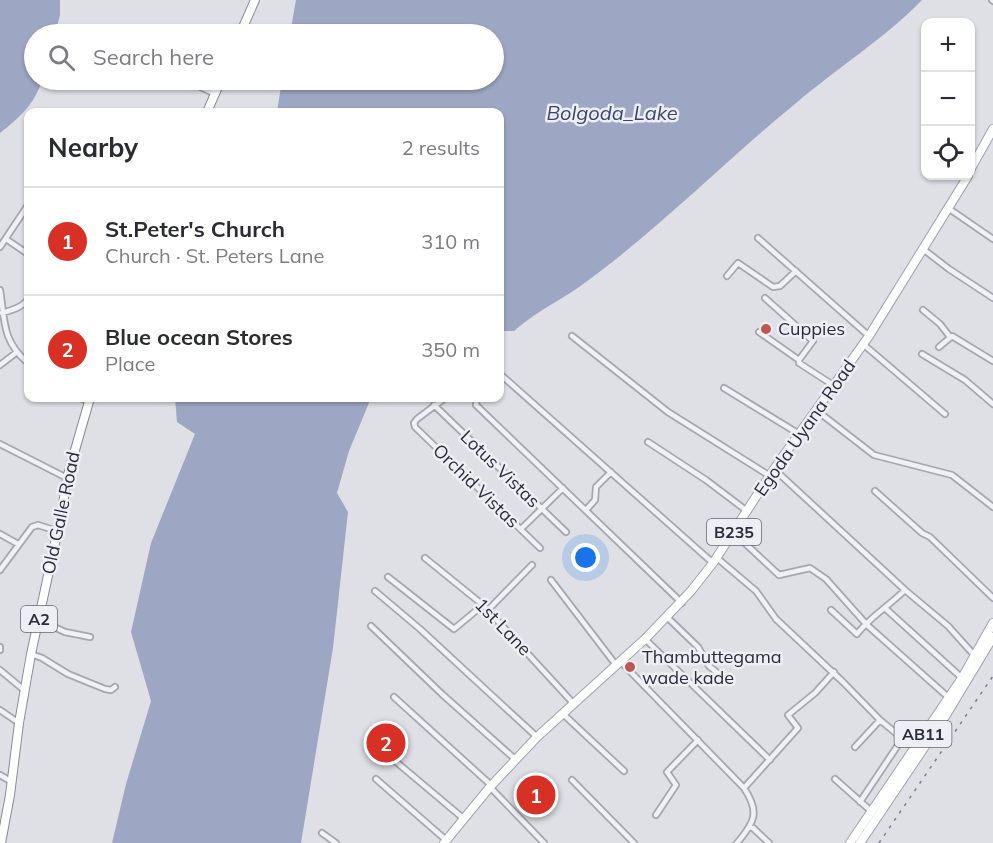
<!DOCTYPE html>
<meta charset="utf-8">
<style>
:root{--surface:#fff;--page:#f7f7f7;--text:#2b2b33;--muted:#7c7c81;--line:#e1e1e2;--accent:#d93025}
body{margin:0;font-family:Mulish,sans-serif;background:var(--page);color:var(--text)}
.controls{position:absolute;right:18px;top:18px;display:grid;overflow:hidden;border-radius:12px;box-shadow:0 2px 4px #0004}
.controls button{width:54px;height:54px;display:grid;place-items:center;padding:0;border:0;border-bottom:2px solid var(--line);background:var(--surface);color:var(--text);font:30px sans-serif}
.you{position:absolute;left:586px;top:558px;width:21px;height:21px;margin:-15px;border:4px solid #fff;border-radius:50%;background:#1a73e8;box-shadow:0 0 0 9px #1a73e833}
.badge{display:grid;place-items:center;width:39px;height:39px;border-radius:50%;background:var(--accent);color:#fff;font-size:20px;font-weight:700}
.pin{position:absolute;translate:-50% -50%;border:3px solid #fff;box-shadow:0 2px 6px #0006}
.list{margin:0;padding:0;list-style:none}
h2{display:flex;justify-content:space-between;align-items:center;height:78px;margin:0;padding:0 24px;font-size:26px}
h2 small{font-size:20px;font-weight:400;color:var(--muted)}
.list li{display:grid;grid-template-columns:39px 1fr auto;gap:18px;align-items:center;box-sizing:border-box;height:108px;padding:0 24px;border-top:2px solid var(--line)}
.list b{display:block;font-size:22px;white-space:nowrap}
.list p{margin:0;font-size:20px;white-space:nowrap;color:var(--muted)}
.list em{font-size:20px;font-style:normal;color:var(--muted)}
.icon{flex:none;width:33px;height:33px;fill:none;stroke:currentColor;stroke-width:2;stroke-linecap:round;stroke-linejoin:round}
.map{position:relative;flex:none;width:993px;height:843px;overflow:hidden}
.search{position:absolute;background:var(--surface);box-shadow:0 2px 4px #0004;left:24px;top:24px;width:480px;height:66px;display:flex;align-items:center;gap:15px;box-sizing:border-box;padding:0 21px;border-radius:33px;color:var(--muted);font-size:22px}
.panel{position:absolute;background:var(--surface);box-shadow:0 2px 4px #0004;left:24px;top:108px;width:480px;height:294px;border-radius:12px}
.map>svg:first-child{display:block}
.water{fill:#9da7c3}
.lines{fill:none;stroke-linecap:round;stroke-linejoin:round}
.minor-casing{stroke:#a5a6b0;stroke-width:8}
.primary-casing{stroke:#9fa2b1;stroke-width:10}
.trunk-casing{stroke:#888b9b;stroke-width:10}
.minor{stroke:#f1f1f5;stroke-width:4.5}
.primary{stroke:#fff;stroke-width:8}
.trunk{stroke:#fff;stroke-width:8}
.rail{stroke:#7a7d8e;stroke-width:1.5;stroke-dasharray:3 6;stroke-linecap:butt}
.poi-dot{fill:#c0564f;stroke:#eeeff4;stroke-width:2}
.labels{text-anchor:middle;stroke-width:5;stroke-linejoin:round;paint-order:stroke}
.shield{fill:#eeeff4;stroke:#646673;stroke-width:1.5}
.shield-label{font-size:16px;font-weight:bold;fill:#292c3c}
.poi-label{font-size:18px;fill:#292c3c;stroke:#eeeff4;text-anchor:start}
.street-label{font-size:18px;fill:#292c3c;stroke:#eeeff4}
.water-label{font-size:20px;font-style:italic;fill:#38446b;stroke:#eeeff4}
</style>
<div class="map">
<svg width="993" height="843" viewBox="0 0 993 843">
<rect width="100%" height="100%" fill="#dfe0e6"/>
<!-- water -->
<path class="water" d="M 0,0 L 60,0 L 60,15 L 55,34 L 34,34 L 34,80 L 42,80 C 35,104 19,118 0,133 Z
M 296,0 L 922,0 C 884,39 837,68 795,104 C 724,162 660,228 586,282 C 562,300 536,311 514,331 L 500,331 L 500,112 L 277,112 L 282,80 L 494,80 L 494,34 L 290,34 Z
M 175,398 L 371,398 L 349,451 L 337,493 L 348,512 L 333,648 L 301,843 L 112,843 L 126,784 L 151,701 L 131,632 L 151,543 L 195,434 L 177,422 Z"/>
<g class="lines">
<!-- minor casing -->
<g class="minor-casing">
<path id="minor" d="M 992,0 L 993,1
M 186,80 L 215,94
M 948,208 L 993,239
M 758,238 L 869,336
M 6,239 L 28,254
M 0,247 L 28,205
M 923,249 L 949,269 L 993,298
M 727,276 L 738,263 L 773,287 L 780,286 L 796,271
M 0,290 C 5,321 2,341 28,363
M 765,298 L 813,341 L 799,360 L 799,363 L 833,385
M 923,310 L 940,324 L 950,337
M 2,313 C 12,310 23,307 28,299
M 759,332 L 799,360
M 572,336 L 668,412 L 770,476
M 863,344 L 945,414
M 939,347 L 952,336 L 993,361
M 922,354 L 965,380 L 993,404
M 0,365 L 17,352
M 500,374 L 713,563
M 724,388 L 799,434
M 81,398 L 89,402
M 445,398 L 417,419 L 414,423 L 415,427 L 540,548
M 477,398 L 476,405 L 682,603
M 434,405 L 566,532
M 816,410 L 874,455 L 952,475 L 993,507
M 648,442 L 706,480 L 747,511
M 0,444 L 67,478
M 774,469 L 905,590 L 948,626 L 975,656
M 875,491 L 922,533 L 930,537 L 993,598
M 586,510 L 595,500 L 596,487 L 611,472
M 521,529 L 563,488
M 734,533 L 779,575 L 810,568 L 826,579 L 867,625 L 948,697
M 0,534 L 18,544
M 425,558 L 483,605 L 573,703
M 717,558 L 756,591 L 776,619 L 843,682 L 880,720 L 915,749
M 0,570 L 32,527 L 38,525 L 57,531
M 388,577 L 454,629 L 483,605
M 551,580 L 616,665
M 375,591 L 420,629 L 537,737
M 886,609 L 962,678
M 488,610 L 532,565
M 831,610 L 857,634 C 870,617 890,605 905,590
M 668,618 L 698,647 L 709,666 L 725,679
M 39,620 L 65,632 L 90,637
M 371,626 L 443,695 L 516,760
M 645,639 L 770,760
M 0,647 L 0,650
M 31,654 L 42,658 L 68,674 L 105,689 L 111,690 L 115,687
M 620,661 L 744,788
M 0,670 L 24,690
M 394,697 L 492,786
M 0,710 L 19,723
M 562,713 L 624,771
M 369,739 L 464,819
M 855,747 L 880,720
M 0,775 L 12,782
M 376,779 L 446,840
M 835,779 L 871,811
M 572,780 L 634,843
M 490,787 L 544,843
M 860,802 L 902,739
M 656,815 L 676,785 L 667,772 L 698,740
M 750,827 L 753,828 L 769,843
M 322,833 L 336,843
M 737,843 C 755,822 760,812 744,788 L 798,728 L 788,715 L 815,693 L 834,672"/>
</g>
<!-- primary casing -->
<g class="primary-casing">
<path id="primary" d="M 970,170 L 993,129
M 444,843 L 490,787 L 537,737 L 645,639 L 691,591 L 713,563 L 774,469 L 869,336 L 968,176
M 850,843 L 962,678 L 993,623
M 860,843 L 946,715 L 993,637"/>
</g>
<!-- trunk casing -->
<g class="trunk-casing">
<path id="trunk" d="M 240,34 L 255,0
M 207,112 L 221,80
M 1,843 L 10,795 L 19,723 L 31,654 L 62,511 L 67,478 L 90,398"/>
</g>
<!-- minor -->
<use href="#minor" class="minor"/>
<!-- primary -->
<use href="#primary" class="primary"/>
<!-- trunk -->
<use href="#trunk" class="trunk"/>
<!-- rail -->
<path class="rail" d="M 879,843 L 993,676"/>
</g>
<!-- markers -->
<g class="poi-dot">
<circle cx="766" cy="329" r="6"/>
<circle cx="630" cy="667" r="6"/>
</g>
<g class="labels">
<!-- shield labels -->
<g class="shield">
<rect x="707" y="519" width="54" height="26" rx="4.5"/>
<rect x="21" y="606" width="36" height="26" rx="4.5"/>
<rect x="894.5" y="721" width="57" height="26" rx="4.5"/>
</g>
<g class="shield-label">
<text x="734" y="538">B235</text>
<text x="39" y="625">A2</text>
<text x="923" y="740">AB11</text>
</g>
<!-- poi labels -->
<g class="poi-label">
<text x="778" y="335">Cuppies</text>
<text x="642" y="663">Thambuttegama<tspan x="642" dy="21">wade kade</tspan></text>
</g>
<!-- street labels -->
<g class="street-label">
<text transform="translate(805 428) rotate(-55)" y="6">Egoda Uyana Road</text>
<text transform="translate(500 469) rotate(44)" y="6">Lotus Vistas</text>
<text transform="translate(476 486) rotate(44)" y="6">Orchid Vistas</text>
<text transform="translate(61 513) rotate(-78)" y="6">Old Galle Road</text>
<text transform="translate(503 627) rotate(46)" y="6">1st Lane</text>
</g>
<!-- water labels -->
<g class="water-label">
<text x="612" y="120">Bolgoda_Lake</text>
</g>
</g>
</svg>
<div class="controls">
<button>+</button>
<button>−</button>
<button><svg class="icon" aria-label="locate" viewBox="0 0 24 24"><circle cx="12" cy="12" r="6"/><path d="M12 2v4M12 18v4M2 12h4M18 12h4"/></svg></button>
</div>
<div class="you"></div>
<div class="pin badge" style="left:536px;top:795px">1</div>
<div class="pin badge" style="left:386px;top:743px">2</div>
<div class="search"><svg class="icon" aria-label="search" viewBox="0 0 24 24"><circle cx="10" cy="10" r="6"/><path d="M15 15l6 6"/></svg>Search here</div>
<section class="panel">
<h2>Nearby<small>2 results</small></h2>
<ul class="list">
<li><span class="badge">1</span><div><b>St.Peter's Church</b><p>Church · St. Peters Lane</p></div><em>310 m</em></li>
<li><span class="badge">2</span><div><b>Blue ocean Stores</b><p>Place</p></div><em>350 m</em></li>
</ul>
</section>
</div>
